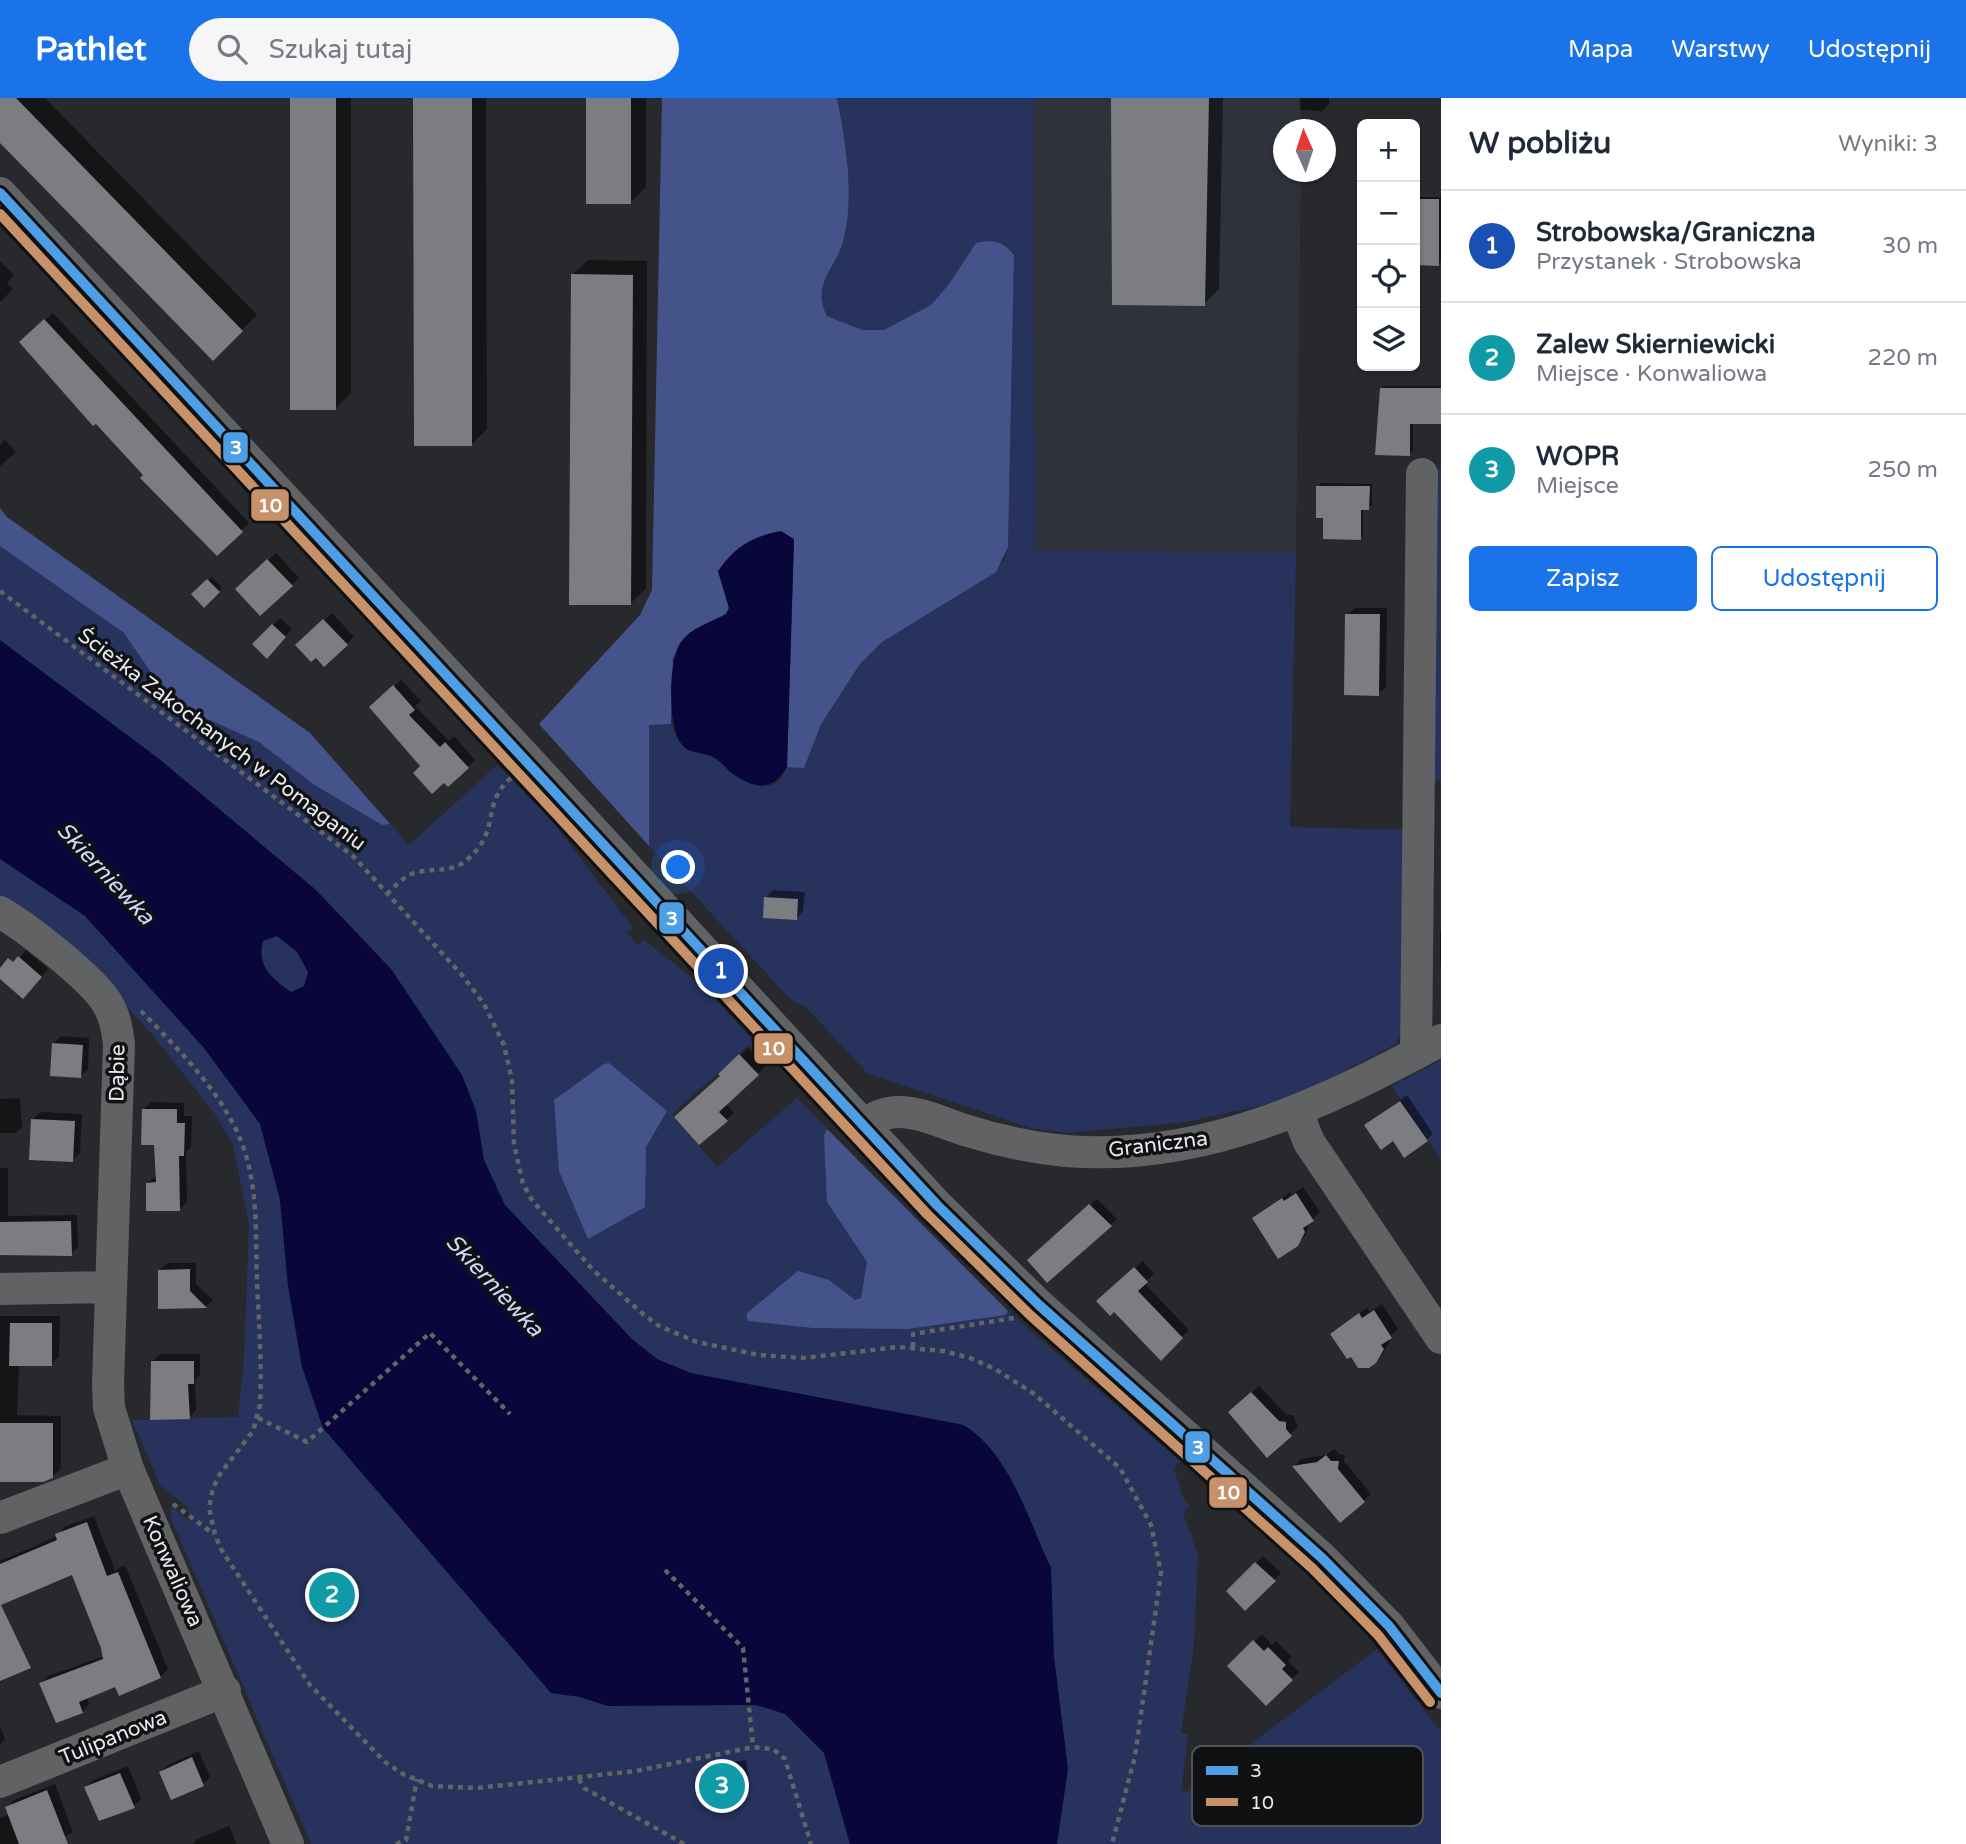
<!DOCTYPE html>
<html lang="pl">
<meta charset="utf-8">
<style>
:root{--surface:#fff;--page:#f6f6f7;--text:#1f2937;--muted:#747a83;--line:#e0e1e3;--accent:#1a73e8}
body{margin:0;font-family:"Varela Round",sans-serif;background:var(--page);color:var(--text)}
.controls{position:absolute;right:21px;top:21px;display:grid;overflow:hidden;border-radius:10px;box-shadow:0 2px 5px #0004}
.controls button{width:63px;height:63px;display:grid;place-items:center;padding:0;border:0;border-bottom:2px solid var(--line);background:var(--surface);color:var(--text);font:35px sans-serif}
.compass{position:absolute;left:1273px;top:21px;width:63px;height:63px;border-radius:50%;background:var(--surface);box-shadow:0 2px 5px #0004;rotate:357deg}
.you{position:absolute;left:679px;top:770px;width:24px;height:24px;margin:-18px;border:5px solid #fff;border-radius:50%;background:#1a73e8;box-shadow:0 0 0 10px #1a73e833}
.badge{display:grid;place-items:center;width:46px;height:46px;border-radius:50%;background:var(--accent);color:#fff;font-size:23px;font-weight:700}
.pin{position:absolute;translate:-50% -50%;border:4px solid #fff;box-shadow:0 2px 7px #0006}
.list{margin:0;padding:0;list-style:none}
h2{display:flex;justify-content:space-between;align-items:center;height:91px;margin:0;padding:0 28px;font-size:30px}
h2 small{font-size:23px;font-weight:400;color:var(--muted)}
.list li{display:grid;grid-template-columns:46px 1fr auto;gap:21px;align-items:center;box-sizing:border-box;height:112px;padding:0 28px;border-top:2px solid var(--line)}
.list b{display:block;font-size:26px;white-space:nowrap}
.list p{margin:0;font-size:23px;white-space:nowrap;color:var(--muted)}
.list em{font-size:23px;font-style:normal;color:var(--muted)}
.actions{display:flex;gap:14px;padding:21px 28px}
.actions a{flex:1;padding:16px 0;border:2px solid var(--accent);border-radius:10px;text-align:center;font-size:24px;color:var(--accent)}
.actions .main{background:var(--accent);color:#fff}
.icon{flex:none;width:38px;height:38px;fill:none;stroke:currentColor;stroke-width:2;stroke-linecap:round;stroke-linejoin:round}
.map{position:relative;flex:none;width:1441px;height:1746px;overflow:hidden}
header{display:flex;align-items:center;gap:42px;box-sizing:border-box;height:98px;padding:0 35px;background:var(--accent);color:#fff}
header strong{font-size:33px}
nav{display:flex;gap:38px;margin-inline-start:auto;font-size:24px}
.search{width:490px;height:63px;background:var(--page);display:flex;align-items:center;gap:18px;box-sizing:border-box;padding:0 24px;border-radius:38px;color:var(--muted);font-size:26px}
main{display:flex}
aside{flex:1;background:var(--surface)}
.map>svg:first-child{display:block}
.built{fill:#2f323b}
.green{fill:#27335d}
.forest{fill:#44538a}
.water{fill:#08063b;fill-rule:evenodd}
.shadow{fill:#0007}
.building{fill:#7c7d80}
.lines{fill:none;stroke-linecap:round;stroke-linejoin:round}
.path{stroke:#636465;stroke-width:4.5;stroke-dasharray:5 5;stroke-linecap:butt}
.minor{stroke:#616263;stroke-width:32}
.bus-1-casing{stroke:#101113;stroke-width:16}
.bus-2-casing{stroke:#101113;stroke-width:16}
.bus-1{stroke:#4d9ee5;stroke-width:10}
.bus-2{stroke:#c7916a;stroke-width:10}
.labels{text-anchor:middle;stroke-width:7;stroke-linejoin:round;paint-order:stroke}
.street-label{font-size:21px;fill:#e8e9ed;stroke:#101113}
.water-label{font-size:23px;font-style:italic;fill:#ccd9fe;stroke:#101113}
.key{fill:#101113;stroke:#515254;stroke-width:2}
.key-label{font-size:19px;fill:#e8e9ed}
.line-badge{stroke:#101113;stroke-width:2.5}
.badge-label{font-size:19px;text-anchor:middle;font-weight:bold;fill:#fff}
</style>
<header>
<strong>Pathlet</strong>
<div class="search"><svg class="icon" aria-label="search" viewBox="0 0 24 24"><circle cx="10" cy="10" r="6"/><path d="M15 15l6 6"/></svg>Szukaj tutaj</div>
<nav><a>Mapa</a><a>Warstwy</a><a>Udostępnij</a></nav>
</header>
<main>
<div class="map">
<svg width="1441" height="1746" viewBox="0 0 1441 1746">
<rect width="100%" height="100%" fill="#28292c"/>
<!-- built -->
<path class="built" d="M 1034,0 L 1301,0 L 1301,31 L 1283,32 L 1283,74 L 1301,74 L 1296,455 L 1035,452 Z"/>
<!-- green -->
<path class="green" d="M 837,0 L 1034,0 L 1035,452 L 1296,455 L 1290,729 L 1407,732 L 1405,926 L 1396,946 L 1305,993 L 1268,1006 L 1186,1024 L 1069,1035 L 1030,1030 L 868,976 L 806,909 L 792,903 L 649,748 L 649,627 L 671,626 C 684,655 689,647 713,659 C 736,670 749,695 778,685 L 787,669 L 804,669 L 821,626 L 860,566 L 882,544 L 1004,463 L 1008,449 L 1014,157 L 1006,146 L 976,145 L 949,186 L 931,207 L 884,232 L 862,232 L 827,218 C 811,188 832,180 837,152 C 841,131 849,108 849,87 C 849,58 842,29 837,0 Z
M 1433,371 L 1441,371 L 1441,681 L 1429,688 Z
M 0,410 L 7,419 L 310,635 L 409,747 L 497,667 L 551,721 L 633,830 L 627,835 L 638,847 L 644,842 L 704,889 L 772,963 L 768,967 L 749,947 L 672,1016 L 717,1069 L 797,1000 L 1008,1213 L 1180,1363 L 1174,1371 L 1184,1402 L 1190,1408 L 1183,1415 L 1198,1457 L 1194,1547 L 1181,1635 L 1188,1637 L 1181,1693 L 1187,1694 L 1377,1551 L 1441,1634 L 1441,1746 L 311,1746 L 170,1418 L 171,1408 L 192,1425 L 186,1408 L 160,1387 L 132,1322 L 238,1319 L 244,1261 L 249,1126 L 233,1047 L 215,1016 L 156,941 L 108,888 L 0,799 Z
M 1441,962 L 1441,1062 L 1392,988 Z"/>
<!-- forest -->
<path class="forest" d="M 662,0 L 837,0 C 846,46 855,97 843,144 C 834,173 811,187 827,218 L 862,232 L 884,232 L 931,207 L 949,186 L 976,145 C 993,141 1004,143 1014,157 L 1008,449 L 996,474 L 882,544 L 860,566 L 821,626 L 804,670 L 787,669 L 794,442 L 718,473 L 729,510 L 726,516 L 689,535 L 673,560 L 671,626 L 649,627 L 649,748 L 539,626 L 640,517 L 652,492 Z
M 0,410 L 7,419 L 310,635 L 390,726 L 382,727 L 313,686 L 259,644 L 172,605 L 124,535 L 0,448 Z
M 609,965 L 667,1013 L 646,1049 L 645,1109 L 588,1141 L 559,1073 L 554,1002 L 604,966 Z
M 827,1031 L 1008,1213 L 1005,1217 L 908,1231 L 813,1230 L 748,1223 L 746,1216 L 798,1173 L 829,1182 L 855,1202 L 861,1200 L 867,1164 L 827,1104 L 824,1037 Z"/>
<!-- water -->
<path class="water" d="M 781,433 L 794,441 L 787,669 C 773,693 756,692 733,676 C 726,671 721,663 713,659 C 700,653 688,657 680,644 C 668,627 668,561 681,544 C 691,530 711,524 726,516 L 729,510 L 718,473 C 736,448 751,439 781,433 Z
M 0,542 L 158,660 L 316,792 L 391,871 L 462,977 L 476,1013 L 484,1062 L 505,1107 L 632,1241 L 657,1261 L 691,1275 L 964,1327 C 1010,1356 1028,1421 1051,1470 L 1054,1559 L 1068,1671 L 1057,1746 L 850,1746 L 824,1655 L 785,1616 L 756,1607 L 607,1608 L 580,1599 L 551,1595 L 323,1330 L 302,1269 L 288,1188 L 280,1102 L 260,1026 L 204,950 L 85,818 L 0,761 ZM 277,838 L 297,854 L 308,874 L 304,888 L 291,894 C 271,880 257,868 263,843 Z"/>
<!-- shadow -->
<path class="shadow" d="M 0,0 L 45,0 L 257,217 L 213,260 L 0,43 Z
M 292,0 L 351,0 L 351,295 L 336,310 Z
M 415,0 L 486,0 L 487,331 L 471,347 Z
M 588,0 L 646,0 L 646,89 L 631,104 Z
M 1114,0 L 1223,0 L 1219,191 L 1204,206 Z
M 1300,0 L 1329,0 L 1329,6 L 1322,13 L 1300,12 Z
M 1415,99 L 1441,99 L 1441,163 L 1438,166 L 1415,166 Z
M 588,162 L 647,163 L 646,490 L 631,505 L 572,177 Z
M 0,163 L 14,177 L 7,185 L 13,191 L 0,204 Z
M 53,215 L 249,425 L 217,455 L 96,323 L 28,237 Z
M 1384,288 L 1441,288 L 1441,324 L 1413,325 L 1413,353 L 1409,356 L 1381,291 Z
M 5,342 L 16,354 L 0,368 L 0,347 Z
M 1321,385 L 1372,386 L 1372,407 L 1363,410 L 1363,437 L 1360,440 L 1325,419 L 1318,389 Z
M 276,455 L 299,480 L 260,516 L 237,491 Z
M 212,479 L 222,490 L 204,508 L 194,496 Z
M 1355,510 L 1387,510 L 1386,589 L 1378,596 L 1347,517 Z
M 332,515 L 354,539 L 324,567 L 298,548 Z
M 280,520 L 292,531 L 267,558 L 254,546 Z
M 401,582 L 421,603 L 415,608 L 449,643 L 454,638 L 475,662 L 448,687 L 422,668 L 371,609 Z
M 773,792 L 805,794 L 803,813 L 796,821 L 766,800 Z
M 1441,834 L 1441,864 L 1440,864 L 1440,835 Z
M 26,852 L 48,871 L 31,892 L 19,860 Z
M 61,938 L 89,940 L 88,971 L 80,978 L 53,946 Z
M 748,950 L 765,969 L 726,1006 L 734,1015 L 699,1045 L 720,976 Z
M 1407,997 L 1433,1036 L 1426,1042 L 1366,1027 Z
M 20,1000 L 22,1029 L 16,1035 L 0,1035 L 0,1001 Z
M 151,1004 L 184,1005 L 184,1018 L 192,1018 L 191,1049 L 186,1054 L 187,1104 L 180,1111 L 147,1085 L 157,1078 L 156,1045 L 144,1011 Z
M 40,1014 L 82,1016 L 80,1055 L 72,1062 L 33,1021 Z
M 0,1070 L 8,1070 L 8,1118 L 77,1117 L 78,1149 L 71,1156 L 0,1155 Z
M 1303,1089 L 1320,1114 L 1310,1123 L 1305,1138 L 1297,1146 L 1255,1120 L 1290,1094 L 1292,1097 Z
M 1097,1101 L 1117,1121 L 1110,1127 L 1036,1156 Z
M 1143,1163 L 1154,1176 L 1144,1185 L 1189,1232 L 1161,1260 L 1106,1196 Z
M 167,1165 L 196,1165 L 196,1186 L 213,1202 L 206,1208 L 160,1209 L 160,1172 Z
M 1382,1206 L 1398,1231 L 1388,1240 L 1390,1243 L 1383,1255 L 1375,1264 L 1351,1256 L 1332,1236 L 1367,1210 L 1370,1214 Z
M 0,1218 L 60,1218 L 59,1258 L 51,1267 L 19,1266 L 17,1317 L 61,1318 L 61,1370 L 52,1379 L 0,1382 Z
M 160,1256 L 200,1256 L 200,1277 L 195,1282 L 196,1312 L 189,1319 L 153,1263 Z
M 1259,1288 L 1287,1317 L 1293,1317 L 1298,1329 L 1268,1357 L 1237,1307 Z
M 1334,1351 L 1339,1356 L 1345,1357 L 1344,1363 L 1371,1396 L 1363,1403 L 1294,1368 L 1301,1361 L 1326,1357 Z
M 94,1418 L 115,1472 L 125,1467 L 168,1571 L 160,1579 L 116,1587 L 87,1599 L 89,1606 L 82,1614 L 41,1585 L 48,1578 L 104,1558 L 73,1474 L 0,1506 L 0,1463 L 58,1438 L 64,1429 Z
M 1263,1458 L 1281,1475 L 1245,1511 L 1228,1493 Z
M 1262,1536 L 1272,1547 L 1276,1543 L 1292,1559 L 1288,1563 L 1299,1574 L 1266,1606 L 1229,1568 Z
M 0,1628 L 5,1641 L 0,1647 Z
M 199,1653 L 210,1679 L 203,1686 L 161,1674 L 168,1667 Z
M 746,1662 L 750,1692 L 743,1700 L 703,1674 L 710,1667 Z
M 128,1668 L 141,1701 L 134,1708 L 86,1689 L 94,1682 Z
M 55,1686 L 73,1734 L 54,1746 L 0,1746 L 0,1720 L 9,1716 L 7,1710 L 14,1702 Z
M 229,1728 L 237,1746 L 193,1746 L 197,1741 Z"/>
<!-- building -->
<path class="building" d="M 0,0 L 16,0 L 243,233 L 213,263 L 0,45 Z
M 290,0 L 336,0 L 336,312 L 290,312 Z
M 413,0 L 472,0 L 472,348 L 414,348 Z
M 586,0 L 631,0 L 631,106 L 586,106 Z
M 1111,0 L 1209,0 L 1205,208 L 1112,207 Z
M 1415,101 L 1439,101 L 1439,168 L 1415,167 Z
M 571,176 L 633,177 L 631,507 L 569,507 Z
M 44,221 L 243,434 L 217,458 L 140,380 L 143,377 L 96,326 L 93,328 L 19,244 Z
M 1380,290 L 1441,290 L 1441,326 L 1410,326 L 1410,358 L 1375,357 Z
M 1316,388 L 1370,388 L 1369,412 L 1361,412 L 1361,442 L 1323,441 L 1323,420 L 1316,420 Z
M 267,461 L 293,488 L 260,518 L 235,491 Z
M 207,481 L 220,494 L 204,510 L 191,496 Z
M 1345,516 L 1380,516 L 1379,598 L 1344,597 Z
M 323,521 L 348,547 L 324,569 L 316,560 L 311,564 L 295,547 Z
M 272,526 L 286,539 L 267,561 L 252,546 Z
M 393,587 L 415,612 L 409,617 L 440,649 L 445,644 L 469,670 L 448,689 L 444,685 L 432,696 L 413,675 L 420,668 L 369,609 Z
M 764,799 L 798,801 L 797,822 L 763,820 Z
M 18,858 L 42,879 L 23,901 L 0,881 L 0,870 L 8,860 L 13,864 Z
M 52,945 L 83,947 L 81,980 L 50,978 Z
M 739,956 L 759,977 L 719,1014 L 728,1023 L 699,1047 L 674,1019 L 720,978 L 718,976 Z
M 1400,1003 L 1428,1043 L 1404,1060 L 1393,1043 L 1381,1052 L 1364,1027 Z
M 142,1011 L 177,1011 L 177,1025 L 185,1025 L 184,1058 L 179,1058 L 180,1113 L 146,1113 L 146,1085 L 156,1084 L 154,1047 L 141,1047 Z
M 31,1021 L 75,1023 L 73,1064 L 29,1062 Z
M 1296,1095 L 1314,1123 L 1303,1130 L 1305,1134 L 1298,1148 L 1278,1161 L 1252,1120 L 1282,1100 L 1284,1103 Z
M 1089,1106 L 1112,1128 L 1047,1185 L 1027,1162 Z
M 71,1123 L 72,1158 L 0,1157 L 0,1124 Z
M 1134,1169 L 1148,1184 L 1138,1193 L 1183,1240 L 1161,1263 L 1114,1214 L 1110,1218 L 1096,1203 Z
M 190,1171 L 190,1193 L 207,1210 L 158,1211 L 158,1172 Z
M 1374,1212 L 1392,1240 L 1381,1247 L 1384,1251 L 1376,1265 L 1369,1270 L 1358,1270 L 1351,1259 L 1347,1261 L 1330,1236 L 1359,1215 L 1362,1220 Z
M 10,1225 L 52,1225 L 52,1268 L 9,1268 Z
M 151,1263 L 194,1263 L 194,1286 L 188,1286 L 190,1321 L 150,1322 Z
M 1251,1294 L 1279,1323 L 1286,1324 L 1286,1331 L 1292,1338 L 1267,1360 L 1228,1314 Z
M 0,1325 L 53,1325 L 53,1380 L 43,1384 L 0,1384 Z
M 1326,1357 L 1331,1363 L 1339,1363 L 1338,1371 L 1365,1404 L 1340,1425 L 1292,1368 L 1317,1364 Z
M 87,1424 L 107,1478 L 118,1474 L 161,1580 L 119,1598 L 115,1589 L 79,1604 L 83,1615 L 56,1625 L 39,1585 L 103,1561 L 101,1550 L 72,1477 L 1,1507 L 31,1570 L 0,1583 L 0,1466 L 57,1442 L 55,1436 Z
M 1255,1464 L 1276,1483 L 1245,1513 L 1226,1493 Z
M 1253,1542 L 1264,1553 L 1268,1549 L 1286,1567 L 1282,1571 L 1293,1582 L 1266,1608 L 1227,1568 Z
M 192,1659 L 204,1688 L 171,1702 L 159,1674 Z
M 739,1668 L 744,1701 L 706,1707 L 701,1674 Z
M 120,1675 L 135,1710 L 99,1723 L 84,1689 Z
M 47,1692 L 68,1746 L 19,1746 L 5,1709 Z"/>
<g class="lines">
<!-- path -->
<path class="path" d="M 0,493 L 353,758 L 462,877 L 484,906 L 504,947 L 512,982 L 514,1046 L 523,1086 L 532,1102 L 593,1172 L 643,1216 L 659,1228 L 697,1244 L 759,1257 L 804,1260 L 898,1249 L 943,1253 L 970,1260 L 995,1271 L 1033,1295 L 1120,1370 L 1151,1427 L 1161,1475 L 1135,1658 L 1112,1746
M 387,796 C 396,788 405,776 418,774 C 438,770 453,775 469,760 C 501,732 481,705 511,680
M 141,913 C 173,946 210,982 232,1024 C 260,1074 255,1130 257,1185 C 259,1226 262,1266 260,1307 L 253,1333 L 220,1376 L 213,1390 L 209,1410 L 215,1437 L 221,1451 L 310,1587 L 385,1664 L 403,1676 L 432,1688 L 477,1690 L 636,1673 L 753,1649 L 773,1651 L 785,1661 L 811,1746
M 913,1249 L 913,1236 L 1014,1220
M 258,1320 L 307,1344 L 430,1235 L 510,1316
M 173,1406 L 214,1436
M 665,1472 L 743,1550 L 753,1649
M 579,1681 L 584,1690 L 684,1746
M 396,1746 L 406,1742 L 417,1681"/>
<!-- minor -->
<path class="minor" d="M 0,95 L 530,664 L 937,1107 L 1039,1207 L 1322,1460 L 1389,1528 L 1441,1595
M 0,814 C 26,829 92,880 107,905 C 115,918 117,931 119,946 L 108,1286 L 109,1310 L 128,1371 L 288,1746
M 1416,955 L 1422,376
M 1297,1014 L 1309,1044 L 1441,1240
M 863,1028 C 872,1020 884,1015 896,1014 C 920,1013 945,1026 968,1033 C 1000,1043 1033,1050 1066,1053 C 1203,1064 1325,1005 1441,942
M 0,1191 L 110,1189
M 0,1420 L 128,1371
M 0,1684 L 225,1593"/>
<!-- bus-1 casing -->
<g class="bus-1-casing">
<path id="bus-1" d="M 0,95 L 937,1107 L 1039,1207 L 1322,1460 L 1389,1528 L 1441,1595"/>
</g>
<!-- bus-2 casing -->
<g class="bus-2-casing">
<path id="bus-2" d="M 0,116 L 927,1116 L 1030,1217 L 1312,1470 L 1378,1537 L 1430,1604"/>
</g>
<!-- bus-1 -->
<use href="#bus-1" class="bus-1"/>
<!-- bus-2 -->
<use href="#bus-2" class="bus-2"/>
</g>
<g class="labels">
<!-- street labels -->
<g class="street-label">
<text transform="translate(222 641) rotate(37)" y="7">Ścieżka Zakochanych w Pomaganiu</text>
<text transform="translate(117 975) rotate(-89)" y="7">Dąbie</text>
<text transform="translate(1158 1046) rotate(-7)" y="7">Graniczna</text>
<text transform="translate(173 1473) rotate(66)" y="7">Konwaliowa</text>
<text transform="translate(113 1639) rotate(-22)" y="7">Tulipanowa</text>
</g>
<!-- water labels -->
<g class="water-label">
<text transform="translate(106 775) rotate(47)" y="8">Skierniewka</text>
<text transform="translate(495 1187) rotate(47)" y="8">Skierniewka</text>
</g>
</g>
<!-- legend -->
<rect x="1192" y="1648" width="231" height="80" rx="10" class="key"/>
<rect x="1206" y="1668" width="32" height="9" fill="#4d9ee5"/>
<rect x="1206" y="1700" width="32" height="8" fill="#c7916a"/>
<g class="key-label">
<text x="1250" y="1679">3</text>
<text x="1250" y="1711">10</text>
</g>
<g class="line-badge">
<rect x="222" y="333" width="27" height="33" rx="7" fill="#4d9ee5"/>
<rect x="250" y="390" width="40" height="34" rx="7" fill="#c7916a"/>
<rect x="658" y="803" width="27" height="34" rx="7" fill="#4d9ee5"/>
<rect x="753" y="934" width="41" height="33" rx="7" fill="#c7916a"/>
<rect x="1184" y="1332" width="27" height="34" rx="7" fill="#4d9ee5"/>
<rect x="1208" y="1378" width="40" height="33" rx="7" fill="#c7916a"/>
</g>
<g class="badge-label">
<text x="236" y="356">3</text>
<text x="270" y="414">10</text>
<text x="672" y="827">3</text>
<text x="773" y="957">10</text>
<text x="1198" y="1356">3</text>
<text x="1228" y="1401">10</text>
</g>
</svg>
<div class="controls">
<button>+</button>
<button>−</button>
<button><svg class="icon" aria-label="locate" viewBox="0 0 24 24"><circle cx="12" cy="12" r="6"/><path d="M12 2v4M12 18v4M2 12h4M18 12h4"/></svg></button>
<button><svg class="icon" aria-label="layers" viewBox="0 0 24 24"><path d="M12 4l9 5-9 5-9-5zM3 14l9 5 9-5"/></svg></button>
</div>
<svg class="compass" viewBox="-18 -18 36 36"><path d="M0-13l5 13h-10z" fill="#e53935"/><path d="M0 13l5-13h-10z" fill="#747a83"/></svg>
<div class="you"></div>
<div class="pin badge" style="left:721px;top:873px;background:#1a4fb4">1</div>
<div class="pin badge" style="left:332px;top:1497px;background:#0f9aa8">2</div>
<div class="pin badge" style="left:722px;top:1688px;background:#0f9aa8">3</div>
</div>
<aside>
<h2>W pobliżu<small>Wyniki: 3</small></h2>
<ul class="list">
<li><span class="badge" style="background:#1a4fb4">1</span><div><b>Strobowska/Graniczna</b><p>Przystanek · Strobowska</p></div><em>30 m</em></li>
<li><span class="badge" style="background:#0f9aa8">2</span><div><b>Zalew Skierniewicki</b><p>Miejsce · Konwaliowa</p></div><em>220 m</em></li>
<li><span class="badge" style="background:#0f9aa8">3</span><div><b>WOPR</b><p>Miejsce</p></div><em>250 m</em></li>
</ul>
<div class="actions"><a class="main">Zapisz</a><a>Udostępnij</a></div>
</aside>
</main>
